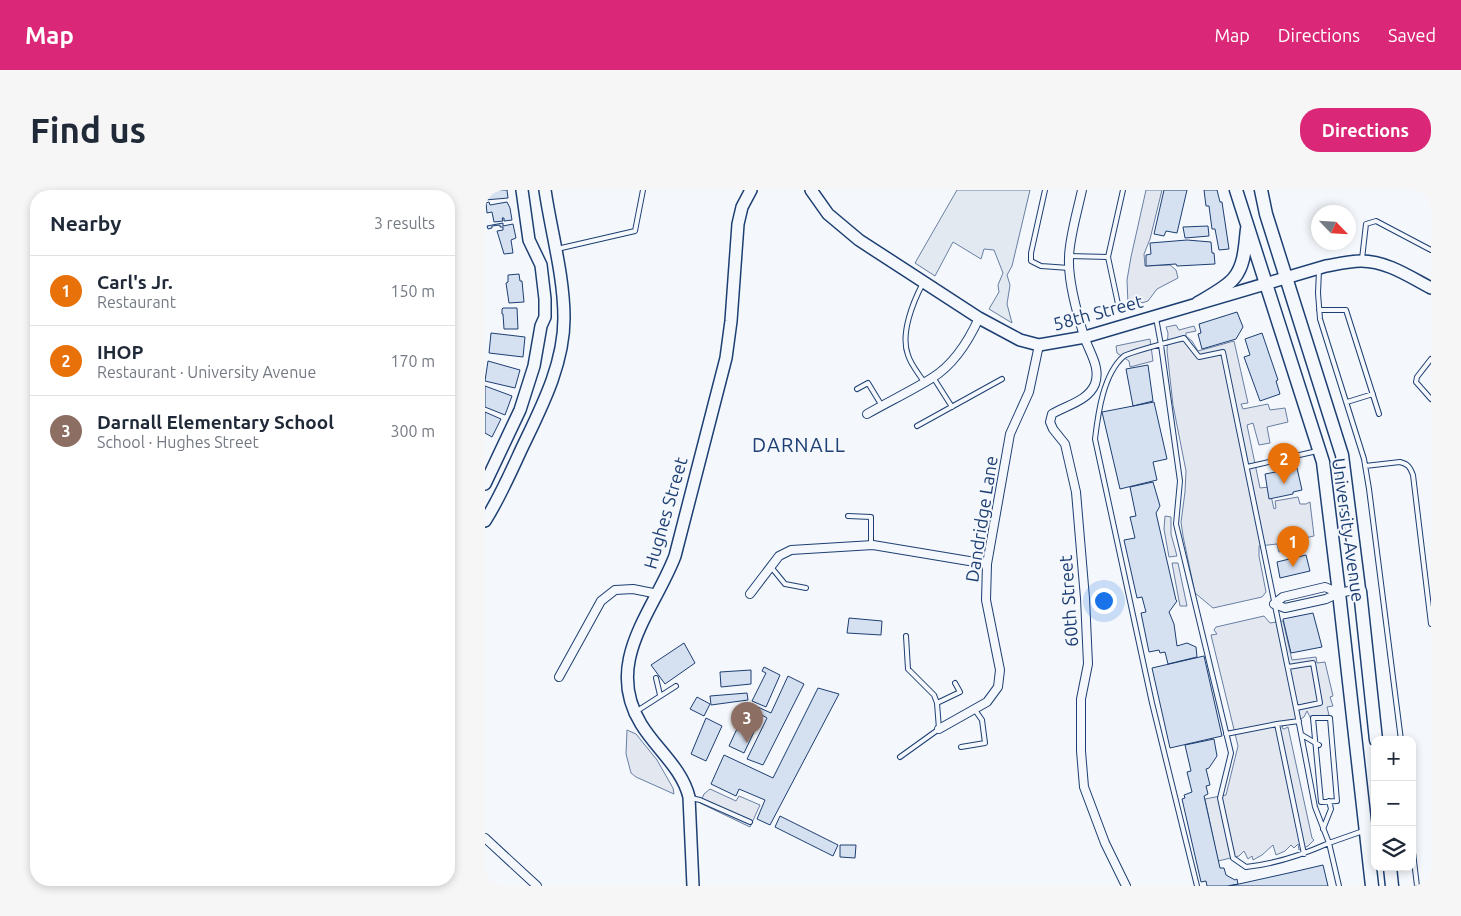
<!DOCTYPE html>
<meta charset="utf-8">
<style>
:root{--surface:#fff;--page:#f6f6f7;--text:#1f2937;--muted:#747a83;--line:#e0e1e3;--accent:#db2777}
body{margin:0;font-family:Ubuntu,sans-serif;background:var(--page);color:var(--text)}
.controls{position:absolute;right:15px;bottom:15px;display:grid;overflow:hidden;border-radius:10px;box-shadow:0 2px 8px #0003}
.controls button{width:45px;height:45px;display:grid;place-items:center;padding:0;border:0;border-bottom:1px solid var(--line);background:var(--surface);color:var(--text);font:25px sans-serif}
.compass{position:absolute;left:826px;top:15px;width:45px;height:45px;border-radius:50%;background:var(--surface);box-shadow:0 2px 8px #0003;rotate:115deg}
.you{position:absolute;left:618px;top:410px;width:18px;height:18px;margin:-12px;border:4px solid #fff;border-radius:50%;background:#1a73e8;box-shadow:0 0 0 8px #1a73e833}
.badge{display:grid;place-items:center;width:32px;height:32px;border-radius:50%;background:var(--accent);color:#fff;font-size:16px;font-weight:700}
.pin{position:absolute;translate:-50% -41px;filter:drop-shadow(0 1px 2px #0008)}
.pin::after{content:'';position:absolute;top:26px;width:18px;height:15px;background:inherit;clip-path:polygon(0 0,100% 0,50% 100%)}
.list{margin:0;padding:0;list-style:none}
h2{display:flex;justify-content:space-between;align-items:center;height:65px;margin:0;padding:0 20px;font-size:21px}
h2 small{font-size:16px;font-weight:400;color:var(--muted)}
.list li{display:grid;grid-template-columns:32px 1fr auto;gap:15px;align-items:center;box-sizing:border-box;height:70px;padding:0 20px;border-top:1px solid var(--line)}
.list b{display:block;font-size:19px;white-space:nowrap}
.list p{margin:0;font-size:16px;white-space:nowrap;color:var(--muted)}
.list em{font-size:16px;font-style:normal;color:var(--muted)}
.icon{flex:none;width:28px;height:28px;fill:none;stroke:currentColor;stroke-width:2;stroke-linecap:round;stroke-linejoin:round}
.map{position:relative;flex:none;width:946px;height:696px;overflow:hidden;border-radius:20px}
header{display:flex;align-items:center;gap:30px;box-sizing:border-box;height:70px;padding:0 25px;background:var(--accent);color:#fff}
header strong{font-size:24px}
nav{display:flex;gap:28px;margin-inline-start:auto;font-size:18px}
.intro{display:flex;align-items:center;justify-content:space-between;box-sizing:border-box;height:120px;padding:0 30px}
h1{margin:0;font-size:35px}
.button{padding:12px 22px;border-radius:20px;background:var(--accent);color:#fff;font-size:18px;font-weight:700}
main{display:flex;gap:30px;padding:0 30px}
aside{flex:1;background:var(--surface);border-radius:20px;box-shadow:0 2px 8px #0003}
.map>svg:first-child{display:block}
.green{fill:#e3e9f0;stroke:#687fa3}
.parking{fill:#e3e8f0;stroke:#687fa3}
.building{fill:#d5e0f0;stroke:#1d3f73}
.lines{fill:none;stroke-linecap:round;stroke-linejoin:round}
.lane-casing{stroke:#1d3f73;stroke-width:6}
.street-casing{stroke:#1d3f73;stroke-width:10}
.secondary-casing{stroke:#1d3f73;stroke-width:14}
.primary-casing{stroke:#1d3f73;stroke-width:15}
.lane{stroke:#f4f7fb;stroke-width:4}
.street{stroke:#f4f7fb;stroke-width:8}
.secondary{stroke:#f4f7fb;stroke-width:11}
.primary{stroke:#f4f7fb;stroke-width:12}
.labels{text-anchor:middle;stroke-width:4;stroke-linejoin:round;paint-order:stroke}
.street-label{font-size:18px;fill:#1d3f73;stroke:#f4f7fb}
.quarter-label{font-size:20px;letter-spacing:1px;fill:#1d3f73;stroke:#f4f7fb}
</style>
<header>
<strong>Map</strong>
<nav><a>Map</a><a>Directions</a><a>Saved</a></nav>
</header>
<div class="intro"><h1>Find us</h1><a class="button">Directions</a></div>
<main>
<aside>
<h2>Nearby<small>3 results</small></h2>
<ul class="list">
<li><span class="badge" style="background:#e8710a">1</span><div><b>Carl's Jr.</b><p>Restaurant</p></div><em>150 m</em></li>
<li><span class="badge" style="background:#e8710a">2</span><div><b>IHOP</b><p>Restaurant · University Avenue</p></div><em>170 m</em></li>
<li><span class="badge" style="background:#8d6e63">3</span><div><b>Darnall Elementary School</b><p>School · Hughes Street</p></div><em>300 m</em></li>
</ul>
</aside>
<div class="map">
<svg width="946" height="696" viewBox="0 0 946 696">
<rect width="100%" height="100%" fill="#f4f7fb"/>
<!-- green -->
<path class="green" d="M 472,0 L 545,0 L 527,76 L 522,85 L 525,95 L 522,114 L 527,133 L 504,119 L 514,102 L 513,95 L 518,83 L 509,60 L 499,59 L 496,69 L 468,52 L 450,86 L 430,73 Z"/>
<!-- parking -->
<path class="parking" d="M 661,0 L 677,0 L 665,49 L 659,64 L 660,76 L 685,75 L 691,80 L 693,88 L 672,99 L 663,111 L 657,113 L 653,109 L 650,116 L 646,116 L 643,114 L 642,90 L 646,67 Z
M 691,135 L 694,140 L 709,136 L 711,141 L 701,143 L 701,146 L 707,151 L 713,161 L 749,151 L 763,213 L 756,214 L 758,219 L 783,214 L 785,220 L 800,218 L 803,232 L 782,237 L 785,253 L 774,255 L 768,233 L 762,235 L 775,298 L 784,297 L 789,319 L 791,318 L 790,311 L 813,307 L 815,314 L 821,314 L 825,312 L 829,346 L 815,349 L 816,357 L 794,362 L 792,354 L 774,356 L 774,366 L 781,402 L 777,407 L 728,418 L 710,403 L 698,346 L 696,332 L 700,302 L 701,281 L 688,215 L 682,161 L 683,143 L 681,137 Z
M 665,149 L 668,171 L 645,177 L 644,171 L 632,163 L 631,156 Z
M 680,326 L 686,327 L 686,344 L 692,366 L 684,367 L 679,339 Z
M 687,373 L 693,373 L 702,416 L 695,416 Z
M 779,426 L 785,433 L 798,431 L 807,470 L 831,467 L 832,473 L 840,472 L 848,506 L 845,507 L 848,516 L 842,517 L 844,525 L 826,529 L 822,521 L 819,527 L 809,533 L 798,535 L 797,538 L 799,539 L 803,537 L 827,648 L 829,650 L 823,656 L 814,660 L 813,654 L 809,658 L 806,655 L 800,661 L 791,665 L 788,655 L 777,665 L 768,670 L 767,666 L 763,669 L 759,661 L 754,666 L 733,671 L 720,609 L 741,605 L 753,556 L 726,445 L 732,444 L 729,440 L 731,437 Z
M 142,540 L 151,544 L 172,570 L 188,598 L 189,604 L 151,587 L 146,583 L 141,564 Z
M 225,599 L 251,611 L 254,606 L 275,615 L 265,637 L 215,613 L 219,604 Z"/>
<!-- building -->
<path class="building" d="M 0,0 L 22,0 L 23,8 L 0,10 Z
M 679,0 L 702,0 L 692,43 L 681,41 L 679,46 L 669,44 Z
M 719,0 L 732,0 L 735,12 L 737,12 L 744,59 L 734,60 L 730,39 L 727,39 L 724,16 L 721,16 Z
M 4,12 L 5,15 L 22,12 L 25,18 L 27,30 L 19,31 L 19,28 L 17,28 L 18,31 L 9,32 L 7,22 L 2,23 L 1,13 Z
M 18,33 L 18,36 L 28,34 L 31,48 L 26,50 L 28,63 L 19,64 L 12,41 L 18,40 L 18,37 L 15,37 L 15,35 L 7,36 L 7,38 L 3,39 L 2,36 Z
M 723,36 L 724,46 L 700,48 L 698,37 Z
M 702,50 L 726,52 L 727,63 L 729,63 L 730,74 L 692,76 L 691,74 L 661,76 L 661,65 L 666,64 L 665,53 Z
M 34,84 L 35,91 L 37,91 L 39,112 L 24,113 L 21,93 L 23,92 L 23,85 Z
M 18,118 L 32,118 L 33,139 L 19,139 L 18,124 L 17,124 L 17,119 Z
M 752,122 L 758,137 L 751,149 L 717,159 L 713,144 L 716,143 L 714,134 Z
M 6,143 L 40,147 L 38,167 L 4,163 Z
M 777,143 L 793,190 L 791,191 L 795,204 L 775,211 L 759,167 L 765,165 L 760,149 Z
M 3,171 L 35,180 L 30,198 L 0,191 Z
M 663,175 L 668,211 L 648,216 L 641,179 Z
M 0,196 L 27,206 L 20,225 L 0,217 Z
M 669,212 L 682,269 L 668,272 L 672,290 L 635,299 L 617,222 Z
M 0,222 L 16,229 L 7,247 L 0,243 Z
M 812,278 L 817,300 L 808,302 L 808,304 L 784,309 L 780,284 Z
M 668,292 L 675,316 L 671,323 L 691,410 L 692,411 L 684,422 L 689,434 L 692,456 L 702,453 L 711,457 L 712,467 L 683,474 L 680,462 L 675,463 L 674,460 L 664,462 L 656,423 L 661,422 L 657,407 L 652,408 L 639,350 L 650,348 L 645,327 L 651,326 L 645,297 Z
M 821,365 L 825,381 L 795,388 L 792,372 Z
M 828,423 L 837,457 L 806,463 L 798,429 Z
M 364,428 L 397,431 L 396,445 L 362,443 Z
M 199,453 L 210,473 L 180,494 L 166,475 Z
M 719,466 L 737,546 L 685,558 L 667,478 Z
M 279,477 L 295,485 L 281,517 L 267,511 L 281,483 L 277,481 Z
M 266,480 L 266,494 L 236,497 L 235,482 Z
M 303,486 L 319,494 L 278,575 L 262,569 L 282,528 L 277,525 L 259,563 L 244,556 L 264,513 L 286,523 Z
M 333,498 L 354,504 L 285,635 L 272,629 L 280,610 L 254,599 L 251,606 L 226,594 L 239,565 L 288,588 Z
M 262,503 L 263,510 L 226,515 L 225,506 Z
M 212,507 L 225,514 L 219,526 L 205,519 Z
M 221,528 L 237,536 L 221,571 L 206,564 Z
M 729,549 L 732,566 L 724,578 L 721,579 L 725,595 L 721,596 L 723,604 L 719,606 L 735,678 L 739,678 L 741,685 L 750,690 L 752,689 L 753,694 L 742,696 L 722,696 L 721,691 L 716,692 L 697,609 L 700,608 L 699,605 L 707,602 L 702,582 L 706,581 L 700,555 Z
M 295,626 L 353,655 L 348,666 L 290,637 Z
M 355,655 L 371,655 L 370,668 L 355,667 Z
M 838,675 L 843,696 L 745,696 L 808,682 Z"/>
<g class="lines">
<!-- lane casing -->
<g class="lane-casing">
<path id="lane" d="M 560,0 L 546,63 L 546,71 L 556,76 L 584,78
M 72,59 L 150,41 L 158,0
M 584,66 L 623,67 L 638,0
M 623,67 L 633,114
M 877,69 L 881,34 L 891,31 L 946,60
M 834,80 L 833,103 L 835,129 L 879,269 L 884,299 L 916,550
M 438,93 C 428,112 415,144 423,165 C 426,175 434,184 439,192
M 834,120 L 861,120 L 894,224
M 671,128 L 676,155 L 695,291 L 691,334 L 746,563 L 735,608 L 748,668 L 761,677 C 790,674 817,665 844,653 L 830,617 L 811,518
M 946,169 L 932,187 L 931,192 L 946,209
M 448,187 L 467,217
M 372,199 L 383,193 L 397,216
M 862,212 L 888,204
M 432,236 L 517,189
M 880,276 L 915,272 C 923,274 925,277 928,285 L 946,434
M 762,277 L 832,261
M 363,326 L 386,327 L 386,355
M 286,377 L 300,394 L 321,398
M 421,446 L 423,479 L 449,505 L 452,513
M 171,488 L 175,505
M 152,521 L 191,496
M 828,528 L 845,528 L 852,611 L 836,612 Z
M 792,534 L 814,531
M 741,544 L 792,534 L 819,664
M 817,545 L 834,555
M 476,557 L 500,553 L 497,530 L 490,520
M 415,567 L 454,539 L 452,513 L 475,502 L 470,493
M 206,608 L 215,610 L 265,632
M 838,639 L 846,619 L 844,611
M 927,654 L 932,696
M 712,696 L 667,513 L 610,249 C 613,224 618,184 639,166 C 645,162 688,151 699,148 L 714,167 L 738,162 L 811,518 L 835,513 L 828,473 L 803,477
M 854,696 L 844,653 L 878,641"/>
</g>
<!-- street casing -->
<g class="street-casing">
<path id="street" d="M 597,0 C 593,19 584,49 584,68 C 583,92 592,123 599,146 C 604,162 616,177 610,194 C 603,211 582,215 567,224 L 565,232 L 568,239 L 580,254 L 591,302 L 600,408 L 603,474 L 596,509 L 596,561 L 599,597 L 620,653 L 641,696
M 382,224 C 403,212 426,201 447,188 C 468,175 484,150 494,128
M 265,404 L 294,366 L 306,360 L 388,355 L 502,374
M 789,414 L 800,418 L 841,409 L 854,403 L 874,399
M 789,414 L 798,407 L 840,397 L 854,403
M 74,487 L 116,411 L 130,400 L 148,399 L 173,404
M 454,539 L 502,512 L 513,497 L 515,480 L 501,410 L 502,374 L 525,244 L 544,202 L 554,155
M 0,648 L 52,696"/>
</g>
<!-- secondary casing -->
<g class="secondary-casing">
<path id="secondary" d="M 326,0 L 343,24 L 374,50 L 494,128 L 535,150 L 554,155 L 600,147 L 841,76 C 852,74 865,71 876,71 C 902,71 925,87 946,98
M 0,294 L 35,220 L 49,176 L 56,136 L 60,127 L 60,109 L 56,75 L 44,50 L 37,0
M 0,331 C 14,309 25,284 36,260 C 56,218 79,175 79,128 C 79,86 66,41 60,0
M 208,696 L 204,607 C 197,578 171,559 156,534 C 118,472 169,421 190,366 L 241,168 L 246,131 L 253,34 L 257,17 L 266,0"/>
</g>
<!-- primary casing -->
<g class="primary-casing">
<path id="primary" d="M 751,0 L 838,272 L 854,403 L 887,696
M 776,0 L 781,24 L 857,265 L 874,399
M 713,113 C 723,107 742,97 749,88 C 760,75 760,55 762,39
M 875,401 L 891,550
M 905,677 L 907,696"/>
</g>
<!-- lane -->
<use href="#lane" class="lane"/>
<!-- street -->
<use href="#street" class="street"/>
<!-- secondary -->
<use href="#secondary" class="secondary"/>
<!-- primary -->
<use href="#primary" class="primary"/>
</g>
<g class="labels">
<!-- street labels -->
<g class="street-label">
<text transform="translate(613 123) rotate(-15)" y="6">58th Street</text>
<text transform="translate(181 323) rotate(-74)" y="6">Hughes Street</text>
<text transform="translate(497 329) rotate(-81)" y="6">Dandridge Lane</text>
<text transform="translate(863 340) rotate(82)" y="6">University Avenue</text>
<text transform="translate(584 411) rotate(-94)" y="6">60th Street</text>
</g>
<!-- quarter labels -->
<g class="quarter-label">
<text x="314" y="262">DARNALL</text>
</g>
</g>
</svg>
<div class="controls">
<button>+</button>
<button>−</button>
<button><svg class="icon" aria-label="layers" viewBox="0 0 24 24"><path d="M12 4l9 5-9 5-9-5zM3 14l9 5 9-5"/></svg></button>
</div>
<svg class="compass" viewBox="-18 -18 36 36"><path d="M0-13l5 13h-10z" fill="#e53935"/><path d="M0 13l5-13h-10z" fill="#747a83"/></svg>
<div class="you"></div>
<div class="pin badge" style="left:808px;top:377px;background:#e8710a">1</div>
<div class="pin badge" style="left:799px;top:294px;background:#e8710a">2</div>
<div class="pin badge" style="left:262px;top:553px;background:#8d6e63">3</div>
</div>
</main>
